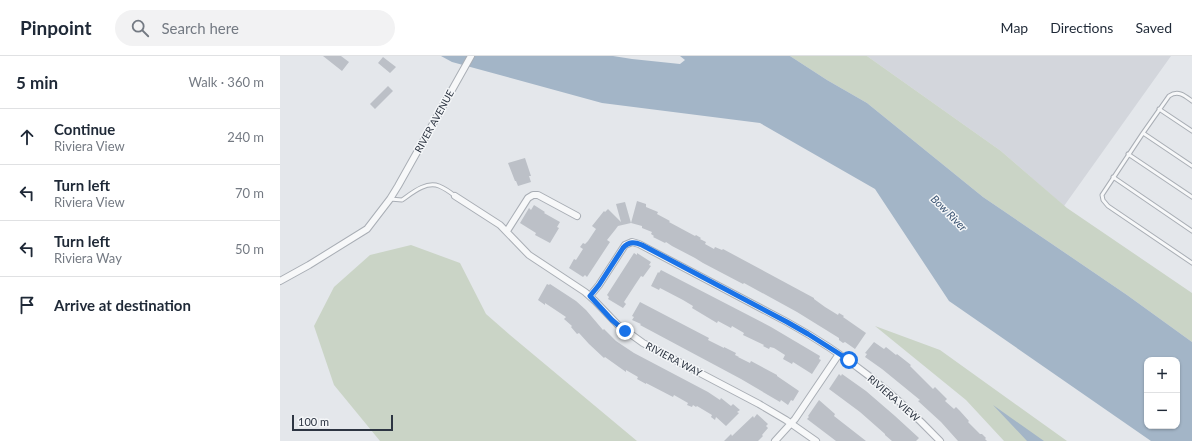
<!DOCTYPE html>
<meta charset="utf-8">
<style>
:root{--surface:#fff;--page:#f2f2f3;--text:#1f2937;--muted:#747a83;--line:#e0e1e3}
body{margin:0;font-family:Lato,sans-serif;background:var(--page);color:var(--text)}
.controls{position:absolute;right:12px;bottom:12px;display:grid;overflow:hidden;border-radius:8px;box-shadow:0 1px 3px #0004}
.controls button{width:36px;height:36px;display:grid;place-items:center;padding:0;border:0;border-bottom:1px solid var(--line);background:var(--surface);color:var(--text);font:20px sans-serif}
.scale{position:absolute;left:12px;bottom:10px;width:101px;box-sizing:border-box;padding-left:4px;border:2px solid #2d3542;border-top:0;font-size:11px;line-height:14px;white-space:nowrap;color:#2d3542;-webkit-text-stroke:3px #f4f6f8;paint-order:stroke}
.stop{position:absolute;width:12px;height:12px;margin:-9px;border:3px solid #1a73e8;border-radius:50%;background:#fff}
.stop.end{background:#1a73e8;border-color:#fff;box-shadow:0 1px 4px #0008}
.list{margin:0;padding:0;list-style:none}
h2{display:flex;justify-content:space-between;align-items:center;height:52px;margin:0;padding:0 16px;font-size:17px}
h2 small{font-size:13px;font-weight:400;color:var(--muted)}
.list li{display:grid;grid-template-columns:26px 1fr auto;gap:12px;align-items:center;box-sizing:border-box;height:56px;padding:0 16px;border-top:1px solid var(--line)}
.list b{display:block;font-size:15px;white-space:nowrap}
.list p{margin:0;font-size:13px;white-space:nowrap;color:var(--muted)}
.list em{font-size:13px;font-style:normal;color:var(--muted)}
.icon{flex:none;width:22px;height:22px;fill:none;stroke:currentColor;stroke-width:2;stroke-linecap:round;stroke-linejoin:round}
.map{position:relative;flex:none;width:912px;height:385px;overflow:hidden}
header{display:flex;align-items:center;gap:24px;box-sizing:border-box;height:56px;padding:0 20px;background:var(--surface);border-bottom:1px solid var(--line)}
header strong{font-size:19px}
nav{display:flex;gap:22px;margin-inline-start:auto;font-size:14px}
.search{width:280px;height:36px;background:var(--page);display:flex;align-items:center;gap:10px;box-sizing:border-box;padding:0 14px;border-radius:22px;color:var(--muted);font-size:15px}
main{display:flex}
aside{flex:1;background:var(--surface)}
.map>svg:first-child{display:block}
.built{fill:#d3d6dc}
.green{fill:#cad4c6}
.water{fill:#a3b5c7;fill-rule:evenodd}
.building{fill:#bcc0c7}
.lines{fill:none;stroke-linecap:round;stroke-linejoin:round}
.service-casing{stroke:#a9aeb5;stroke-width:5}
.minor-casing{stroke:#a9aeb5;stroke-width:8}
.service{stroke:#f7f8f9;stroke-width:3}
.minor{stroke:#f7f8f9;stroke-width:6}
.route{stroke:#1a73e8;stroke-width:5}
.labels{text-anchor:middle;stroke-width:3;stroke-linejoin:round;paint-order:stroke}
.street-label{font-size:10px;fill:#2d3542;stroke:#f4f6f8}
.water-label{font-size:11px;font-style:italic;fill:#3b5472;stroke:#f4f6f8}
</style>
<header>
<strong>Pinpoint</strong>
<div class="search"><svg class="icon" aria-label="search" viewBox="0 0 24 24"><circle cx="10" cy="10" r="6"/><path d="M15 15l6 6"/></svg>Search here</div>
<nav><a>Map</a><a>Directions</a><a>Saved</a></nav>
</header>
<main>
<aside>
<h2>5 min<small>Walk · 360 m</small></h2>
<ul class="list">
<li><svg class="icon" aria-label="ahead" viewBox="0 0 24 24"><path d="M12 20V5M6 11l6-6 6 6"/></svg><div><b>Continue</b><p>Riviera View</p></div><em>240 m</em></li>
<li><svg class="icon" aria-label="left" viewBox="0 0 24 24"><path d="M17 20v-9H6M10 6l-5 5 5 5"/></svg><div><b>Turn left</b><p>Riviera View</p></div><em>70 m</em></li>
<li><svg class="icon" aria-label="left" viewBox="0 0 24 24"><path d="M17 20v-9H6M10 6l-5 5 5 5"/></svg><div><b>Turn left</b><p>Riviera Way</p></div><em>50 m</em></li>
<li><svg class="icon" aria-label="arrive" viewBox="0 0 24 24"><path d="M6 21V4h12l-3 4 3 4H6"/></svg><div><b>Arrive at destination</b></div></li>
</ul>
</aside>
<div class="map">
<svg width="912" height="385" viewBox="0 0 912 385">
<rect width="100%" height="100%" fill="#e4e7eb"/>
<!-- built -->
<path class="built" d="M 587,0 L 891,0 L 784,150 L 721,95 Z"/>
<!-- green -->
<path class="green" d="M 510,0 L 587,0 L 721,95 L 787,152 L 912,237 L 912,286 L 847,239 L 703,141 L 587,47 L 547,24 Z
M 131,189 L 180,207 L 206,258 L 230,279 L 357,385 L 100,385 L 54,329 L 34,270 L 54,231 L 90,199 Z
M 595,270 L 660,294 L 787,385 L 724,385 L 686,344 Z"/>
<!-- water -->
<path class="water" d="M 161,0 L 333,0 L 352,3 L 400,8 L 405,4 L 400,0 L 510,0 L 547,24 L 587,47 L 703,141 L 847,239 L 912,286 L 912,385 L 871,385 L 669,245 L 595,133 L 480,67 L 322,47 L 172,6 ZM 867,304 L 897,304 L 897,370 L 867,370 Z
M 713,349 L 764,385 L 747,385 Z"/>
<!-- building -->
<path class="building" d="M 43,0 L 61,0 L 69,6 L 62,15 Z
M 103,1 L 116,11 L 110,17 L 98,7 Z
M 108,30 L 113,35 L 95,53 L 90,48 Z
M 245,102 L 251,120 L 249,120 L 251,126 L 238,130 L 236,125 L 235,125 L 228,107 Z
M 357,145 L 366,148 L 366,151 L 378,156 L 377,158 L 390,165 L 389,166 L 415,180 L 416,179 L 421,182 L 420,183 L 426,186 L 425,188 L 434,193 L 435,191 L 442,194 L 443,193 L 534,242 L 534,243 L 545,251 L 558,259 L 559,257 L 564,260 L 563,261 L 586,277 L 575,293 L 565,286 L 563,287 L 559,284 L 559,282 L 517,256 L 464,227 L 463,228 L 423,207 L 415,202 L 392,190 L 386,186 L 385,187 L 373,181 L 374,180 L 371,178 L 372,176 L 362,172 L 362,170 L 351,167 L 338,170 L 335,174 L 327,184 L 330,186 L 307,221 L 305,219 L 303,221 L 289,212 L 294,203 L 296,204 L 303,193 L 300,191 L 303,187 L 305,188 L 308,185 L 316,173 L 312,170 L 324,155 L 325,156 L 328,153 L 341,166 L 336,148 L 345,146 L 351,167 Z
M 254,149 L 265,156 L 264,157 L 280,166 L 277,171 L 279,172 L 270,187 L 255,179 L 256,177 L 240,167 L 249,152 L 251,154 Z
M 354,197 L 357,199 L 357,197 L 371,206 L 369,209 L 371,210 L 363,221 L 361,220 L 355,229 L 344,246 L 346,248 L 343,252 L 328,243 L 329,241 L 327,239 Z
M 381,214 L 491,271 L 540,300 L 539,303 L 541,304 L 532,318 L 513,306 L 512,308 L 503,303 L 505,299 L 494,292 L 490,291 L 489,293 L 483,290 L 484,289 L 463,279 L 464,277 L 452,270 L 451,272 L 438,265 L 437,267 L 412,252 L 413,250 L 403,244 L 380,232 L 379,234 L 371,230 L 378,216 L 379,217 Z
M 267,228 L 269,229 L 270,228 L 296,245 L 306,254 L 323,274 L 324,273 L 336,285 L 354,297 L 428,336 L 440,344 L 441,342 L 451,350 L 453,348 L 460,354 L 457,356 L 459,357 L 446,370 L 436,361 L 435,364 L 431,361 L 432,359 L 417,350 L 416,351 L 413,349 L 412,351 L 407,349 L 408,347 L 394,339 L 393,341 L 366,327 L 366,328 L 357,323 L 358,321 L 346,314 L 346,316 L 325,301 L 324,302 L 309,288 L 299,277 L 297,278 L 291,271 L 292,270 L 284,263 L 286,261 L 265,247 L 265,249 L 258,244 Z
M 360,246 L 429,282 L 428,284 L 444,292 L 444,291 L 456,297 L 455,299 L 459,301 L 458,301 L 470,307 L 471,305 L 497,319 L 497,320 L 519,335 L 513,345 L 511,344 L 508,349 L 501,344 L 500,346 L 461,323 L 360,269 L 361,268 L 352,264 L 354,261 L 352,260 Z
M 594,286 L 604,293 L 606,291 L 616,299 L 617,298 L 631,309 L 630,310 L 653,333 L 655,331 L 667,343 L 665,345 L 674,353 L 676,351 L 680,355 L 689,365 L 688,366 L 700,378 L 702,378 L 706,382 L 705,383 L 707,385 L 678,385 L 661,366 L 638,345 L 640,344 L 602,313 L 585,301 L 587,298 L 585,297 Z
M 559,318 L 561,320 L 562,318 L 586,335 L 615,360 L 639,382 L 636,385 L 612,385 L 605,379 L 605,378 L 580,356 L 549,333 Z
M 539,344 L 555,358 L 554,360 L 586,385 L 556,385 L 527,363 L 529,361 L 528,360 Z
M 477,358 L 488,368 L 486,370 L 488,372 L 482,379 L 483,380 L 478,385 L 444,385 L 451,378 L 452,380 L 473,360 L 474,362 Z"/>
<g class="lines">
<!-- service casing -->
<g class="service-casing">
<path id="service" d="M 912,45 C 904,39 898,34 889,40 L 863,77 L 822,139 L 823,144 L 828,150 L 912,207
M 879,53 L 912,75
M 863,77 L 912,110
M 848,98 L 912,141
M 833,121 L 912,175
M 110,143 L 122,144 C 132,137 146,125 159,130 C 164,132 170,136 175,140"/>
</g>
<!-- minor casing -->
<g class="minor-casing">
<path id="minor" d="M 175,140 L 220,169 L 249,199 L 305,236 L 315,245 L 338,269 L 363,287 L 479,348 L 506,364 L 536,385
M 227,175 L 248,142 L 253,139 L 258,139 L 297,160
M 0,225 L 29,209 L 87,173 L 110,143 L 118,130 L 191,0
M 310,240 L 319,229 L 345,189 L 352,186 L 359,188 L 507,266 C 567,299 613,336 660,385
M 495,385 L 515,363 L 559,298"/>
</g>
<!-- service -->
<use href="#service" class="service"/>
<!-- minor -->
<use href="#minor" class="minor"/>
</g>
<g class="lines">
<!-- route -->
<path class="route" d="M 345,275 L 332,264 L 310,240 L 319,229 L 343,192 C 349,185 355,186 362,189 L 507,266 L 528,278 L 569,304"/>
</g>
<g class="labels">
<!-- street labels -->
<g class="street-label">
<text transform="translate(154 65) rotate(-61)" y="4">RIVER AVENUE</text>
<text transform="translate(394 303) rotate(28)" y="4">RIVIERA WAY</text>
<text transform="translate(614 342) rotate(41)" y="4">RIVIERA VIEW</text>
</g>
<!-- water labels -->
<g class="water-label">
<text transform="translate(669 157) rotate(45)" y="4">Bow River</text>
</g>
</g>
</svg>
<div class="controls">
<button>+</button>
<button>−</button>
</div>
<div class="scale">100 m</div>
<div class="stop" style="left:569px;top:304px"></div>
<div class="stop end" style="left:345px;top:275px"></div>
</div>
</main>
